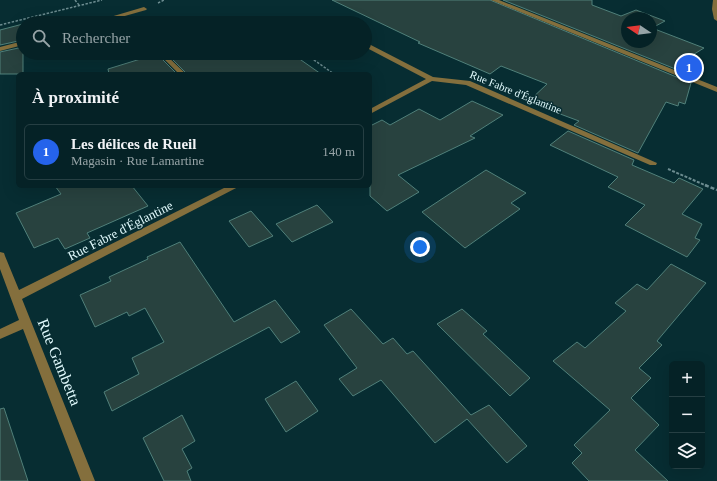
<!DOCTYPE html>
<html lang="fr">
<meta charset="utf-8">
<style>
:root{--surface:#052226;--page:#132f32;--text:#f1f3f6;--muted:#97a4a7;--line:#263f43;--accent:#2563eb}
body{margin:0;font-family:"Times New Roman",serif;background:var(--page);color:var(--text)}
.controls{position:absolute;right:12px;bottom:12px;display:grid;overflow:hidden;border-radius:6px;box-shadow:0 4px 16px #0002}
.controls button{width:36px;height:36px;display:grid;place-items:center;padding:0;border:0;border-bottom:1px solid var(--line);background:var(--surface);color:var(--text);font:20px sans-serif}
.compass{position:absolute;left:621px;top:12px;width:36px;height:36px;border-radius:50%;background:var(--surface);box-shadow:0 4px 16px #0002;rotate:283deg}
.you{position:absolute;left:420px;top:247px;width:14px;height:14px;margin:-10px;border:3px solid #fff;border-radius:50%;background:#1a73e8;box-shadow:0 0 0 6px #1a73e833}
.badge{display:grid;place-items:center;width:26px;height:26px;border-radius:50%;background:var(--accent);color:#fff;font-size:13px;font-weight:700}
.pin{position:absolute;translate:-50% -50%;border:2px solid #fff;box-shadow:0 1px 4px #0006}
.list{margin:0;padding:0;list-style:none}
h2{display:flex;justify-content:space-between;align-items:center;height:52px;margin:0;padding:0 16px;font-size:17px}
h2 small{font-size:13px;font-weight:400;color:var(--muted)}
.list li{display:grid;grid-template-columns:26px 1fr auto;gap:12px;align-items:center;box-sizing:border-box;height:56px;margin:0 8px 8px;padding:0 8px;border:1px solid var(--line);border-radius:6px}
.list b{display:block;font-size:15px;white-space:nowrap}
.list p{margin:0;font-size:13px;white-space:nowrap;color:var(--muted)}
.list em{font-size:13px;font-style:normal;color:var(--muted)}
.icon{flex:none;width:22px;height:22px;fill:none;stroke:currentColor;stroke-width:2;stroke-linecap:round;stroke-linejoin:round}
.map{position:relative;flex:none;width:717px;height:481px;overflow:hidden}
.search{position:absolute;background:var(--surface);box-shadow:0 4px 16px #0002;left:16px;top:16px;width:356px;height:44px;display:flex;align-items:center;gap:10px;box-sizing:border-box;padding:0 14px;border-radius:22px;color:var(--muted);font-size:15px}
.panel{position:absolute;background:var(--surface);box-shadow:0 4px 16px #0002;left:16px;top:72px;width:356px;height:116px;border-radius:6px}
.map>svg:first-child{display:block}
.building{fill:#28423f;stroke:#50807a;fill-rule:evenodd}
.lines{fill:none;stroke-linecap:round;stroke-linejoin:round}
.path-far2{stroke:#6c8c90;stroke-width:1.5;stroke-dasharray:2.5 1.5;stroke-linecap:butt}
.path-far1{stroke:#6c8c90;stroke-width:2;stroke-dasharray:3 1.5;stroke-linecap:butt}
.path{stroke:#6c8c90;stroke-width:2.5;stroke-dasharray:4 2;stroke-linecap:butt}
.minor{fill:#846f3d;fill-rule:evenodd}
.labels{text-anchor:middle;stroke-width:3;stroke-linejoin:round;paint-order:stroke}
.far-street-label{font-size:11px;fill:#e1fafd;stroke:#072d32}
.street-label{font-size:13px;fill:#e1fafd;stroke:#072d32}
.near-street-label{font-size:16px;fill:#e1fafd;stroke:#072d32}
</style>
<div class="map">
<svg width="717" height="481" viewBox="0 0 717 481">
<rect width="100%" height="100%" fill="#072d32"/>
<!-- building -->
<path class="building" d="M 332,0 L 490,0 L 691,83 L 685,104 L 679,102 L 678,106 L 666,102 L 638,153 L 574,125 L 579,121 L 528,102 L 547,84 L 501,66 L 490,74 L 418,43 L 420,42 Z
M 503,0 L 592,0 L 592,5 L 621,16 L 636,10 L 665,21 L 652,28 L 704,48 L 691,56 L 694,72 L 693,76 ZM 627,18 L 651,18 L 651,42 L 627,42 Z
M 23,24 L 23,40 L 0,45 L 0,30 Z
M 23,47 L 23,74 L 0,74 L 0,52 Z
M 160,53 L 160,57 L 177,74 L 109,74 L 108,69 Z
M 166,53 L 291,53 L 321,74 L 187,74 Z
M 472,101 L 503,115 L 470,136 L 475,138 L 398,175 L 419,192 L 387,211 L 370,196 L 370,126 L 382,120 L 390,125 L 419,109 L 440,120 Z
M 568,131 L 634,160 L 632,165 L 674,183 L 679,178 L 703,189 L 682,214 L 702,224 L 695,238 L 700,240 L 687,257 L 625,225 L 645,205 L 608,187 L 618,177 L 550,145 Z
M 486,170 L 526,193 L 511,203 L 520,209 L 465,248 L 422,212 Z
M 55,186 L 132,186 L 148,206 L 87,233 L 90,238 L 65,249 L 58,238 L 34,248 L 16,213 L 61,194 Z
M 317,205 L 333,222 L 292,242 L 276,224 Z
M 251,211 L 273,236 L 249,247 L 229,221 Z
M 180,242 L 234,322 L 275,300 L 300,332 L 281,343 L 269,327 L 112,411 L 104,392 L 139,374 L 132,358 L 164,342 L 145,308 L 129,316 L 127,312 L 95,327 L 80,295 L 111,281 L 109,277 L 148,259 L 147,257 Z
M 671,264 L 706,283 L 657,341 L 662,345 L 639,368 L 651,378 L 631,398 L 659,425 L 635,450 L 668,481 L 589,481 L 572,463 L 582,453 L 574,445 L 610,410 L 553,361 L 577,342 L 585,348 L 626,311 L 615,303 L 637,284 L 647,290 Z
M 351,309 L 383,344 L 393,338 L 407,354 L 413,351 L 471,415 L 489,405 L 527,446 L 507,463 L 467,419 L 435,443 L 381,380 L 353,396 L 339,379 L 357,368 L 324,325 Z
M 462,309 L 487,331 L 483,334 L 530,378 L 510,396 L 437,324 Z
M 296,381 L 318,411 L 286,432 L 265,399 Z
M 4,408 L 28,481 L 0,481 L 0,409 Z
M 182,415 L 195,441 L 182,449 L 192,468 L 187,471 L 191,481 L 164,481 L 143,438 Z"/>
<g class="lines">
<!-- path-far2 -->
<path class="path-far2" d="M 75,0 L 79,5
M 158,3 L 164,0
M 255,19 L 260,23
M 0,25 L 102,0
M 304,53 L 334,74"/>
<!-- path-far1 -->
<path class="path-far1" d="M 668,169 L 707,186"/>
<!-- path -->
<path class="path" d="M 705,185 L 717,190"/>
<!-- minor -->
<path class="minor" d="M 491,0 L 499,0 L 717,87 L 717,92 Z
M 713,0 L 717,0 L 717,21 L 714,19 L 712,9 Z
M 144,7 L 147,9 L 146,10 L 100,23 L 90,23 Z
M 322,18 L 330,23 L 323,23 L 319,20 Z
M 23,41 L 23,45 L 0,51 L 0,47 Z
M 365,42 L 433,77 L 470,81 L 657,163 L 656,165 L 650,165 L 466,85 L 432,81 L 370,114 L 370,109 L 426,79 L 365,47 Z
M 161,54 L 165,54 L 186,74 L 179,74 L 161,56 Z
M 228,186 L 240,186 L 22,299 L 95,481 L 81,481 L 23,329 L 0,339 L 0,329 L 19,320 L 0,269 L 0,252 L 4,253 L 5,256 L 19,290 Z"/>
</g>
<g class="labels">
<!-- far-street labels -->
<g class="far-street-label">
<text transform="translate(516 92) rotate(22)" y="4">Rue Fabre d'Églantine</text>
</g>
<!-- street labels -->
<g class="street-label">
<text transform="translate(120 230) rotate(-27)" y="5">Rue Fabre d'Églantine</text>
</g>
<!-- near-street labels -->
<g class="near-street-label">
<text transform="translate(60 362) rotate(68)" y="6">Rue Gambetta</text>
</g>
</g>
</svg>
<div class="controls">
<button>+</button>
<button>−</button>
<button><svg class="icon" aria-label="layers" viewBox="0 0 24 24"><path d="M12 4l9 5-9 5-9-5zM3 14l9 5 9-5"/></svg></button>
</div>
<svg class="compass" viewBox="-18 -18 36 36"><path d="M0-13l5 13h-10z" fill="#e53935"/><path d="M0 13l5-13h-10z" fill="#97a4a7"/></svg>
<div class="you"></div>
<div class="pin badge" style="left:689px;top:68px">1</div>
<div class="search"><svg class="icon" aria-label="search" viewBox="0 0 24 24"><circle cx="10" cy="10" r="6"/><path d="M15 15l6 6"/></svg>Rechercher</div>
<section class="panel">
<h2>À proximité<small></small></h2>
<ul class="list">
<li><span class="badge">1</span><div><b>Les délices de Rueil</b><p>Magasin · Rue Lamartine</p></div><em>140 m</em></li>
</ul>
</section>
</div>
